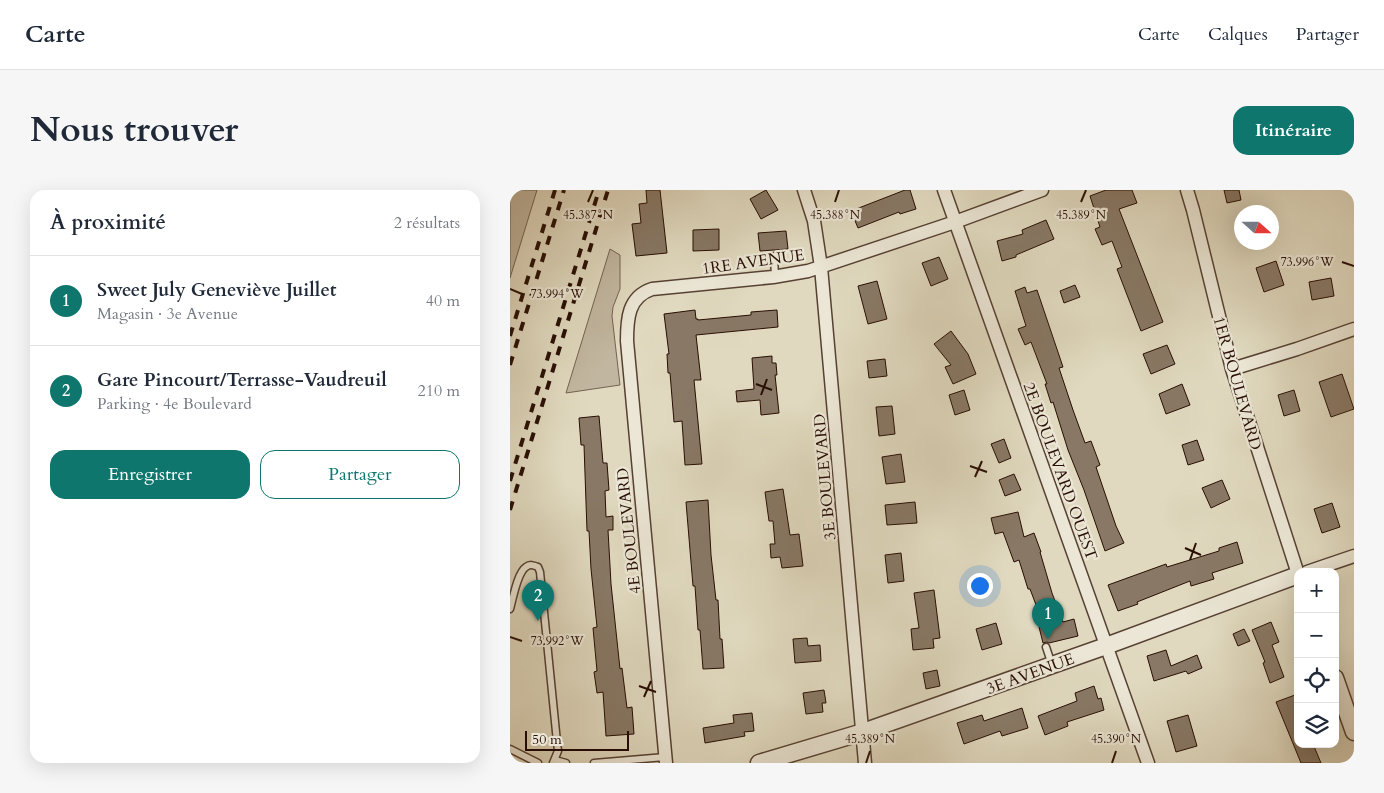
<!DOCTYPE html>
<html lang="fr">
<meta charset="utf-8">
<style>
:root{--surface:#fff;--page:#f6f6f7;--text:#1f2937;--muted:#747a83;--line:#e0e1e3;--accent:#0f766e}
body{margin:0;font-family:Cardo,serif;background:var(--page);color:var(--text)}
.controls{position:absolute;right:15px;bottom:15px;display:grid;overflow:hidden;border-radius:10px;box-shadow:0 5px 20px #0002}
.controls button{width:45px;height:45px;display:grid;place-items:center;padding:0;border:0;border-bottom:1px solid var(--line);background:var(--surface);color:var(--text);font:25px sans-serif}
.compass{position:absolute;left:724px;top:15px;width:45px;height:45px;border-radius:50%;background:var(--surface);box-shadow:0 5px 20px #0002;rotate:111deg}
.scale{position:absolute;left:15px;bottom:12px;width:104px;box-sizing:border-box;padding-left:5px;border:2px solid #280e04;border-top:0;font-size:14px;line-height:18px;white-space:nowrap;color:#280e04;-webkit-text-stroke:4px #ebe6d5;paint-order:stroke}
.you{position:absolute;left:469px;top:395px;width:18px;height:18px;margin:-12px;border:4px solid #fff;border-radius:50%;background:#1a73e8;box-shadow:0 0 0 8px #1a73e833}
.badge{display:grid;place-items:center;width:32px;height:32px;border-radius:50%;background:var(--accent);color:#fff;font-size:16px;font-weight:700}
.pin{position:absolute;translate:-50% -41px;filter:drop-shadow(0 1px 2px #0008)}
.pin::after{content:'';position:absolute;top:26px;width:18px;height:15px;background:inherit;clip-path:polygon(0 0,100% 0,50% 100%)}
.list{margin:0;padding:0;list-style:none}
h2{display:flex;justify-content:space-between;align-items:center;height:65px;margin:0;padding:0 20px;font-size:21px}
h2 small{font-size:16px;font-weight:400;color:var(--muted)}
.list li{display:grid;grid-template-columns:32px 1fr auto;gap:15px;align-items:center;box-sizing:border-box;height:90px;padding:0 20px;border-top:1px solid var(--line)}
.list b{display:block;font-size:19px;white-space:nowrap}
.list p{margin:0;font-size:16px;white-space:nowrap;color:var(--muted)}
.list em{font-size:16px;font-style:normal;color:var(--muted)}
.actions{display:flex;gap:10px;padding:15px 20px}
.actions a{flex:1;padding:11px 0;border:1px solid var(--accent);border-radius:15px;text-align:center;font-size:18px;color:var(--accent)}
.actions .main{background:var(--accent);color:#fff}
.icon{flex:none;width:28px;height:28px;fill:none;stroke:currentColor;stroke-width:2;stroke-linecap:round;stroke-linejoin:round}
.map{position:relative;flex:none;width:844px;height:573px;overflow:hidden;border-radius:15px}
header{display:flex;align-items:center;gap:30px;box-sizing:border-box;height:70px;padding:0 25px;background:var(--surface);border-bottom:1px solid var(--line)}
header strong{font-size:24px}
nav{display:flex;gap:28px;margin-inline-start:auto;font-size:18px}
.intro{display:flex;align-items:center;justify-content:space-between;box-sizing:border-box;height:120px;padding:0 30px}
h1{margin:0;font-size:35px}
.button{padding:12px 22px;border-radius:15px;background:var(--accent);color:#fff;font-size:18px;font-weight:700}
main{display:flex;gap:30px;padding:0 30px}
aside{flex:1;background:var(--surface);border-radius:15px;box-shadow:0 5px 20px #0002}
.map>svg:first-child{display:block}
.green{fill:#c1b69f;stroke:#746252}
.building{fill:#887865;stroke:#280e04}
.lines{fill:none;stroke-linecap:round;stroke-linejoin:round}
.service-casing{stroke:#564133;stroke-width:9}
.minor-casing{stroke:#564133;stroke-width:15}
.tertiary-casing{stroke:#564133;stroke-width:19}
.service{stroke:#ebe6d5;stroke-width:6}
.minor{stroke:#ebe6d5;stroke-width:12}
.tertiary{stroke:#ebe6d5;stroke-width:16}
.rail{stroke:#280e04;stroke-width:4;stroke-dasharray:9 9;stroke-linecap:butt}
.ticks{fill:none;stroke:#280e04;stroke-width:2}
.labels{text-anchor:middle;stroke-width:4.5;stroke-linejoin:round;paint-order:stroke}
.street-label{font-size:16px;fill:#280e04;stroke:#ebe6d5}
.ticks-label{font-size:12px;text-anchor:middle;fill:#280e04;stroke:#ebe6d5;stroke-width:4.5;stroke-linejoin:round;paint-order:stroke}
</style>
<header>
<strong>Carte</strong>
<nav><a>Carte</a><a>Calques</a><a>Partager</a></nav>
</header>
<div class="intro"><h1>Nous trouver</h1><a class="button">Itinéraire</a></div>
<main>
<aside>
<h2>À proximité<small>2 résultats</small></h2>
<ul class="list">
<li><span class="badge">1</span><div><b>Sweet July Geneviève Juillet</b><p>Magasin · 3e Avenue</p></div><em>40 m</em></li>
<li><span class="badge">2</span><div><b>Gare Pincourt/Terrasse-Vaudreuil</b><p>Parking · 4e Boulevard</p></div><em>210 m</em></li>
</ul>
<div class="actions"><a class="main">Enregistrer</a><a>Partager</a></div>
</aside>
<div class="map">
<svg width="844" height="573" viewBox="0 0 844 573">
<rect width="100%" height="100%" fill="#e0d9bf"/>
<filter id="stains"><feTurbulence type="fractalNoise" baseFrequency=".004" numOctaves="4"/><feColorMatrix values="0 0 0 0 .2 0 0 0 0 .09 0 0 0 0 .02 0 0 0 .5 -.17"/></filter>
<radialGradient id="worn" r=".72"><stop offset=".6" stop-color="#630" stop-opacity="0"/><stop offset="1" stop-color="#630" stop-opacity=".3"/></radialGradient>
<!-- green -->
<path class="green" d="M 2,0 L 27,0 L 0,88 L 0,10 Z
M 100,59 L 110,65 L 110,99 L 103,117 L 102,126 L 110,195 L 56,203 Z"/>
<!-- building -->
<path class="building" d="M 136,0 L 150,0 L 157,63 L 126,66 L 122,34 L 131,33 L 129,14 L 137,13 Z
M 256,0 L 268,20 L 251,29 L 240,9 Z
M 395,0 L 400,0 L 406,19 L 390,24 L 389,22 L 348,38 L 341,21 Z
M 596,0 L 622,0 L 627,13 L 609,19 L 653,132 L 631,141 L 607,79 L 612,77 L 602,51 L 592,55 L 585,39 L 590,37 L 580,6 Z
M 714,0 L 729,0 L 731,10 L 717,13 Z
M 536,30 L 544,49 L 506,65 L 506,67 L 492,71 L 487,51 L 513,44 L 512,40 Z
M 209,39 L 209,60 L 183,61 L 183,40 Z
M 276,41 L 278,59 L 250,61 L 248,43 Z
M 429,67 L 438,89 L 421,96 L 412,73 Z
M 766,71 L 774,95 L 754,102 L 746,78 Z
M 821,88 L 824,106 L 802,110 L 799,92 Z
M 367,91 L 377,129 L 358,134 L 348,96 Z
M 565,95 L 570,107 L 554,113 L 550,101 Z
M 515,97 L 517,103 L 527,100 L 553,177 L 549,178 L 563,220 L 575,253 L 581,251 L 590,275 L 586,277 L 606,336 L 614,353 L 595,361 L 574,300 L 558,260 L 543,212 L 541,213 L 535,194 L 537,194 L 521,152 L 515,155 L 508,139 L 516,136 L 505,101 Z
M 185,120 L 186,129 L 188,129 L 188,130 L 241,125 L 241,122 L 267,120 L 268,137 L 186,145 L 191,190 L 184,190 L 192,274 L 175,275 L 172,231 L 164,232 L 160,183 L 158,183 L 157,164 L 159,164 L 154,124 Z
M 441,141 L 458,164 L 466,184 L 443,194 L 435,177 L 441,175 L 424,154 Z
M 657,155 L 665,174 L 641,184 L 633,164 Z
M 262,166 L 262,173 L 266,173 L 267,185 L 265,185 L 269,223 L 251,225 L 250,210 L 227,212 L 226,201 L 244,199 L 242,168 Z
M 375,169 L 377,186 L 359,188 L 357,171 Z
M 832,184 L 844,219 L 821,227 L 809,192 Z
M 672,194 L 680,215 L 656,224 L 649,204 Z
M 454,200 L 460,220 L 445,225 L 439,205 Z
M 784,200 L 790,221 L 774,226 L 768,205 Z
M 382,216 L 385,244 L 369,246 L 366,217 Z
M 89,226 L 93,273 L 97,273 L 99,300 L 95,301 L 96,327 L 103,326 L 103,340 L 98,340 L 101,394 L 110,479 L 112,478 L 117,518 L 122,517 L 124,544 L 96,546 L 93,502 L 87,503 L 84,482 L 87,481 L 83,438 L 87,437 L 81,379 L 79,341 L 77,341 L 74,255 L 71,255 L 69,228 Z
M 494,249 L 501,268 L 489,273 L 481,254 Z
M 687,250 L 694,270 L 678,275 L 672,255 Z
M 391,264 L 395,292 L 376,294 L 372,267 Z
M 504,284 L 511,300 L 495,306 L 489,290 Z
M 712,290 L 720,309 L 701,318 L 692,298 Z
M 273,299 L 280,345 L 289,344 L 293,376 L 272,378 L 270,367 L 261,368 L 260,354 L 265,354 L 263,331 L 259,331 L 255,302 Z
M 198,310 L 201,365 L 206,410 L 208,410 L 210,449 L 212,449 L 214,478 L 193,479 L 190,440 L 188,440 L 185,396 L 183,396 L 176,312 Z
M 405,312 L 407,333 L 377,335 L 375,315 Z
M 822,313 L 830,337 L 812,343 L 804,319 Z
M 508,322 L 514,347 L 524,343 L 531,362 L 530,362 L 542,403 L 553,432 L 564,429 L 568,446 L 539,453 L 537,452 L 533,453 L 529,437 L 534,436 L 520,399 L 518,399 L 509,370 L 504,372 L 493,342 L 485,344 L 481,328 Z
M 727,352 L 733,373 L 702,383 L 704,389 L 681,396 L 680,391 L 627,412 L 628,414 L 608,421 L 598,395 L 656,374 L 657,377 L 709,361 L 709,358 Z
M 391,363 L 394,391 L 378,393 L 375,365 Z
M 424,400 L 430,448 L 423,449 L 424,458 L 403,460 L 401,439 L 409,438 L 404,403 Z
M 761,432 L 769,452 L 762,455 L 774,487 L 760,493 L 753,473 L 755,472 L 742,440 Z
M 486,433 L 492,454 L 472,460 L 466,439 Z
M 734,439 L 740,451 L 728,456 L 723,444 Z
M 297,448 L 298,456 L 310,455 L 311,471 L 285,473 L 283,449 Z
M 656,460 L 661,476 L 687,465 L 692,478 L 678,484 L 676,481 L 644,491 L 637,466 Z
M 427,480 L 430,496 L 416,499 L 413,483 Z
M 584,496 L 588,509 L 591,508 L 594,520 L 557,532 L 558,536 L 535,545 L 528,526 L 567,511 L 565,503 Z
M 314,500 L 316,513 L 312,513 L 313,522 L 296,524 L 293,503 Z
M 785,505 L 788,510 L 788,554 L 803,554 L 811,573 L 791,573 L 766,512 Z
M 512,518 L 518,538 L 492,546 L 490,541 L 454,554 L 447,533 L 472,525 L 474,531 Z
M 242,523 L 244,541 L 234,542 L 235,546 L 195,553 L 193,538 L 224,533 L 223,525 Z
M 678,525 L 687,556 L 666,562 L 657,531 Z"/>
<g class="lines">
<!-- service casing -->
<g class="service-casing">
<path id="service" d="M 264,66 L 265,87
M 0,419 C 3,409 7,383 16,377 C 20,374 23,375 28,377 L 30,382 L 47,552 L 48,561 L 43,573
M 536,457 L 542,475
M 0,559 L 28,573
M 45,570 L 56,573
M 84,573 L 155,567"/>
</g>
<!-- minor casing -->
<g class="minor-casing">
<path id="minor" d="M 294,0 L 304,31 L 311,77 L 355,573
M 434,0 L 638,573
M 677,0 L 683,20 L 722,179 L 788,384
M 722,179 L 787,159 L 844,139
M 797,382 L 844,366
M 156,573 L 117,151 C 117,129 118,107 142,99 L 263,87 L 298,81 L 445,32 L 532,0"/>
</g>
<!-- tertiary casing -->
<g class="tertiary-casing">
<path id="tertiary" d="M 825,488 L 844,542
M 249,573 L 353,542 L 596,456 L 788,385"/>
</g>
<!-- service -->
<use href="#service" class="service"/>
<!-- minor -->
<use href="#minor" class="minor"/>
<!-- tertiary -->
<use href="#tertiary" class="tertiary"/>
<!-- rail -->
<path class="rail" d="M 0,146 L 45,0
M 0,175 L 54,0
M 0,291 L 89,0
M 0,320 L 98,0"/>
</g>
<!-- ticks -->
<path class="ticks" d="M 78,12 L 83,0M 325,12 L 329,0M 571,12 L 576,0M 832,72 L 844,76M 0,99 L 12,104M 246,194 L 262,200M 251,205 L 257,189M 460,276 L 477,282M 465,287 L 472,271M 675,358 L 691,365M 680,370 L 686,353M 0,447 L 12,451M 129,496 L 146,502M 134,507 L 141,491M 356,573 L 360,561M 602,573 L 606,561"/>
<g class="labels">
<!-- street labels -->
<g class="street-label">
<text transform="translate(243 71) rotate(-8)" y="6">1RE AVENUE</text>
<text transform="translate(728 193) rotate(74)" y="6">1ER BOULEVARD</text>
<text transform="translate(551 281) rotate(70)" y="6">2E BOULEVARD OUEST</text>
<text transform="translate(314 287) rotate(-95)" y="6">3E BOULEVARD</text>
<text transform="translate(118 341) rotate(-96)" y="6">4E BOULEVARD</text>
<text transform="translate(520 483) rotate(-20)" y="6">3E AVENUE</text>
</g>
</g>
<g class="ticks-label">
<text x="78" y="29">45.387°N</text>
<text x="325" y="29">45.388°N</text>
<text x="571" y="29">45.389°N</text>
<text x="797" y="76">73.996°W</text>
<text x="47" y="108">73.994°W</text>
<text x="47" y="455">73.992°W</text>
<text x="360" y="553">45.389°N</text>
<text x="606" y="553">45.390°N</text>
</g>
<rect width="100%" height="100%" filter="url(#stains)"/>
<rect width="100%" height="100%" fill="url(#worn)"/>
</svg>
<div class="controls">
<button>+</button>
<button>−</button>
<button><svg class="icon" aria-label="locate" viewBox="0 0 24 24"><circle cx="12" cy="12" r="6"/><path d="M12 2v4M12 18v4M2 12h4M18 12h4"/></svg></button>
<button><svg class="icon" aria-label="layers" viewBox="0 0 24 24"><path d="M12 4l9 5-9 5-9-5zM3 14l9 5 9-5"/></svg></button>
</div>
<svg class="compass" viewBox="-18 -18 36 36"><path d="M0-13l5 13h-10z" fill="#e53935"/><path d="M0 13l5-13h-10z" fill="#747a83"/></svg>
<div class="scale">50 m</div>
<div class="you"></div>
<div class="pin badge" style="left:538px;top:449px">1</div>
<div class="pin badge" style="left:28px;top:431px">2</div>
</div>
</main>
